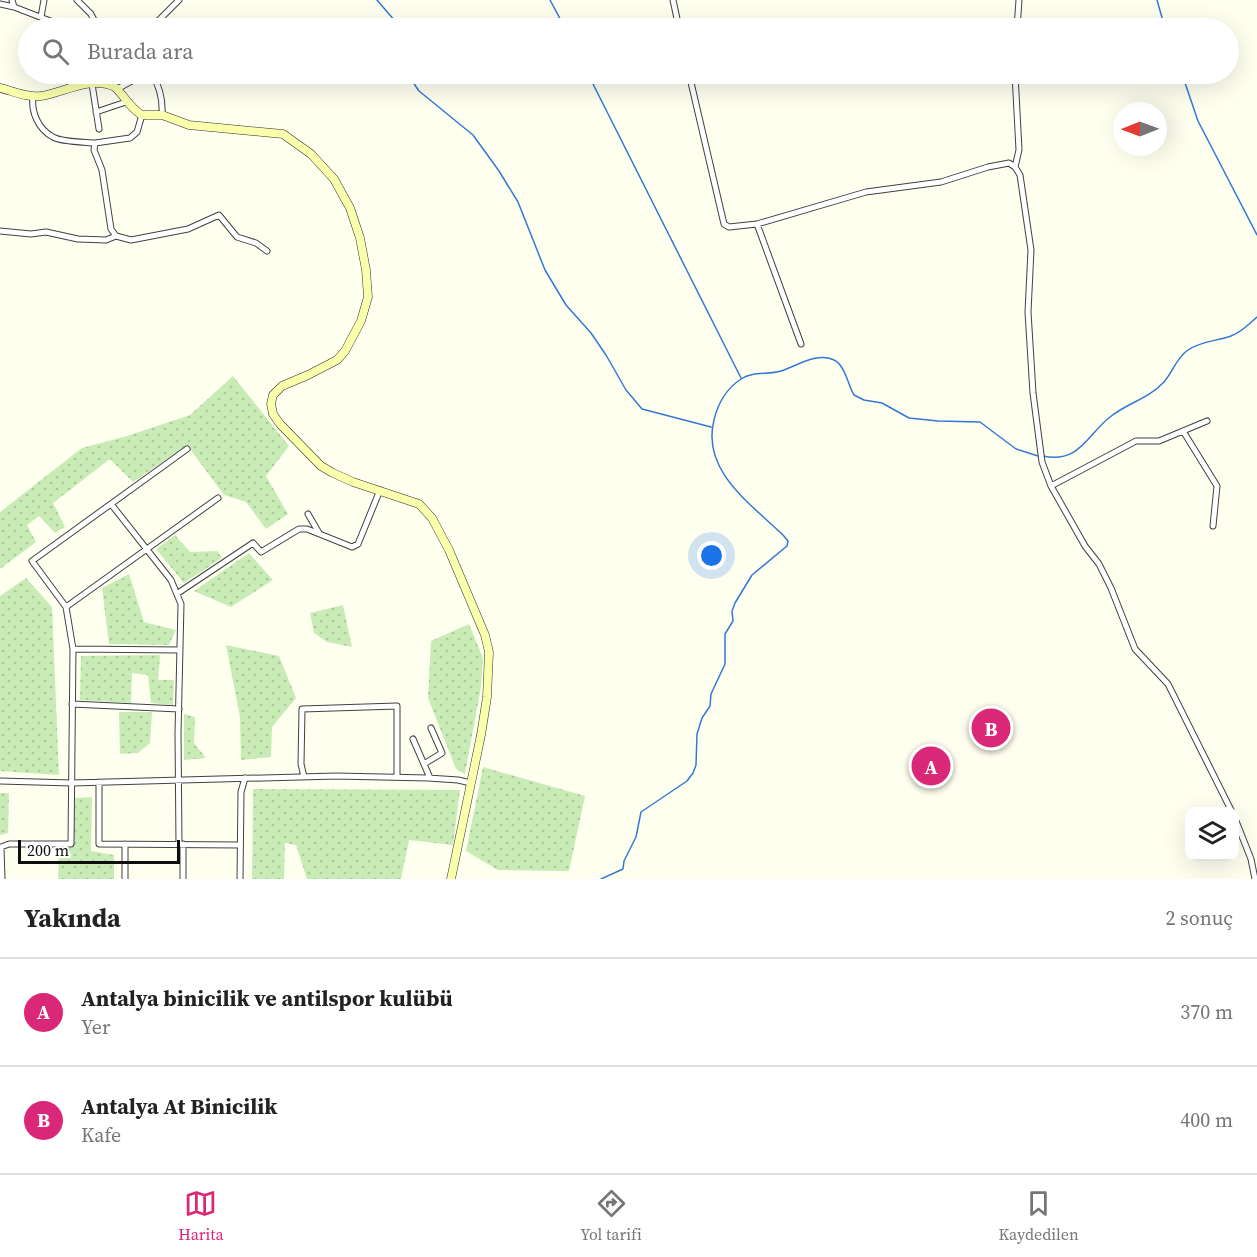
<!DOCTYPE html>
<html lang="tr">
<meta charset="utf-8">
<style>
:root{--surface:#fff;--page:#f2f2f2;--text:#222;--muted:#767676;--line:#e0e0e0;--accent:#db2777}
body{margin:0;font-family:"Source Serif 4",serif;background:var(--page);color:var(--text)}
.controls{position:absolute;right:18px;bottom:18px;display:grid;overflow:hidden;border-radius:12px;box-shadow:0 6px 24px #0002}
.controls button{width:54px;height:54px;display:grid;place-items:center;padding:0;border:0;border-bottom:2px solid var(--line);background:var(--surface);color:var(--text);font:30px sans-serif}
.compass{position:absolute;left:1113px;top:102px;width:54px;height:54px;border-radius:50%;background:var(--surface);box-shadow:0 6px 24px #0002;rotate:269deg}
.scale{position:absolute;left:18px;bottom:15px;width:162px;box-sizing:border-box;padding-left:6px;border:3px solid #0e0e0e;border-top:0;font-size:16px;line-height:21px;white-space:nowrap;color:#0e0e0e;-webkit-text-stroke:4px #fff;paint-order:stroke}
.you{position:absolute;left:712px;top:556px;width:21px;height:21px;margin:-15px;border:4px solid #fff;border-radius:50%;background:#1a73e8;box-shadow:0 0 0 9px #1a73e833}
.badge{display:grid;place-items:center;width:39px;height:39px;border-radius:50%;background:var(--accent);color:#fff;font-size:20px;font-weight:700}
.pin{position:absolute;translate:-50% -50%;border:3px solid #fff;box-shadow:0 2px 6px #0006}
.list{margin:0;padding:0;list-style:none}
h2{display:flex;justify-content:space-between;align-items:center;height:78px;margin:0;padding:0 24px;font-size:26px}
h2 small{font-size:20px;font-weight:400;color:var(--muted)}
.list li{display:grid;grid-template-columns:39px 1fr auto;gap:18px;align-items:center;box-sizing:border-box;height:108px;padding:0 24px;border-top:2px solid var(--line)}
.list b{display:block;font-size:22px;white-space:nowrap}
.list p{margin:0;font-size:20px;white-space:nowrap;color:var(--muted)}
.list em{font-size:20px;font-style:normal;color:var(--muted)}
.icon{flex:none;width:33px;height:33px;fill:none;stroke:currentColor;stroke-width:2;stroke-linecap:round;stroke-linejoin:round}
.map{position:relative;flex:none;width:1257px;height:879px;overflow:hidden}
.search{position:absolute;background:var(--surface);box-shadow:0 6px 24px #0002;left:18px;right:18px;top:18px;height:66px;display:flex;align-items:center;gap:15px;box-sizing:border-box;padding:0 21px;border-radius:33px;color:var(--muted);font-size:22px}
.sheet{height:294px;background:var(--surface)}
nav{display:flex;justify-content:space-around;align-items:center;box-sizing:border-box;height:84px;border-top:2px solid var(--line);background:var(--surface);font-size:16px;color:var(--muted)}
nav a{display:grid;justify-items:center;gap:3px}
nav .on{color:var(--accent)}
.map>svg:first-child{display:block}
.grass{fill:url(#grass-dots)}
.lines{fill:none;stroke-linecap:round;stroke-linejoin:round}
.stream{stroke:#3478d5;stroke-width:1.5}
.street-casing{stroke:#414141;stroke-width:7}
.secondary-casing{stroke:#303030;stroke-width:9}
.street{stroke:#fff;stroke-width:5}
.secondary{stroke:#f9ffab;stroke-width:8}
</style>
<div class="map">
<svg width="1257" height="879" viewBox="0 0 1257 879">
<defs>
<pattern id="grass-dots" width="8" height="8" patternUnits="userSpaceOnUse" patternTransform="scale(1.5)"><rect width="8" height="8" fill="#c9ecb7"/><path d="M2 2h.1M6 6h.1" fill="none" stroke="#abc99c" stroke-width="1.8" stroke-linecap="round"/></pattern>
</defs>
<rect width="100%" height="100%" fill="#fffff0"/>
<!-- grass -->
<path class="grass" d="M 233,376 L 289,446 L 266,476 L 288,514 L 266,529 L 246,502 L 224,495 L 187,445 L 133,482 L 110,459 L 53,503 L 65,527 L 55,533 L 39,516 L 27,525 L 36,542 L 0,569 L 0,512 L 82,448 L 127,436 L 190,415 Z
M 175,535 L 190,552 L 217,551 L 222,558 L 184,583 L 156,549 Z
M 249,553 L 273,580 L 231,607 L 194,591 Z
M 129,574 L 144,622 L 176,630 L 169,645 L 109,644 L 102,588 Z
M 26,578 L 52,607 L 59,775 L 0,771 L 0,596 Z
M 343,605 L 352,647 L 327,642 L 314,633 L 310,613 Z
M 469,624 L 483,658 L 481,687 L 465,774 L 456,769 L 428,698 L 431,641 Z
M 226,645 L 279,656 L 296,698 L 272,727 L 271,757 L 241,760 L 240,717 Z
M 160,655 L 158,680 L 174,680 L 173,705 L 151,703 L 148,675 L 132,673 L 131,703 L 80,700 L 81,656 Z
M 119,712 L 152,712 L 150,743 L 138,753 L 120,754 Z
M 184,714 L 195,717 L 194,743 L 206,758 L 184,760 Z
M 483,767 L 585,796 L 569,871 L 498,870 L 466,851 Z
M 253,789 L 460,790 L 453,845 L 409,840 L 401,879 L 307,879 L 296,845 L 285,843 L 284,879 L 252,879 Z
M 0,793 L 9,793 L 8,833 L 0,835 Z
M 92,797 L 91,851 L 114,855 L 114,879 L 58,879 L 59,850 L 73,847 L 75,798 Z"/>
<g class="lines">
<!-- stream -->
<path class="stream" d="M 377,0 L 401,28
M 550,0 L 565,28
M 1157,0 L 1165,28
M 411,74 L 410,78 L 419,91 L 473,135 L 499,171 L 518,202 L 545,270 L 566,305 L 591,333 L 606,355 L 626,390 L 642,409 L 711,427
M 588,74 L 741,378
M 1182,74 L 1198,121 L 1257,235
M 1043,456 C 1079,464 1087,435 1110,417 C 1127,403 1148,399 1164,382 C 1173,372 1176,358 1188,350 C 1201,341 1217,341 1231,336 C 1242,332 1249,324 1257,317
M 601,879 L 623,869 L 624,861 L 636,837 L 641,812 L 687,781 L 693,773 L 696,765 L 697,734 L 702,718 L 710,706 L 711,694 L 725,664 L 725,634 L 733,621 L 732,611 L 735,603 L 752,575 L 787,546 L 788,541 L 783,535 C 751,504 701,471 714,420 C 718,403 726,389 741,379 C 753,371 768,375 781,371 C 797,366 816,352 834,360 C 845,365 848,385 854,395 L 864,400 L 882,403 L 909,418 L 938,421 L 980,422 L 1016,449 L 1038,456"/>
<!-- street casing -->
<g class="street-casing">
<path id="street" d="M 12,0 L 14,7 L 53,22 L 58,28
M 77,0 L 91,14 L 98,28
M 673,0 L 679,28
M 0,4 L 14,7
M 41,17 L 44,0
M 151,28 L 179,0
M 1017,28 L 1019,0
M 78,74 L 82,84
M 152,74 C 160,87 163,99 162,115
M 689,74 L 724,224 L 729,227 L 757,224 L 866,192 L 941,182 L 988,167 L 1009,163 L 1015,167 L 1020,175 L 1031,250 L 1028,312 L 1033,393 L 1042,462 L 1051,486 L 1085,546 L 1099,564 L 1111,588 L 1135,649 L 1168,684 L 1232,812
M 1015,74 L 1019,150 L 1015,167
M 92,84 L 99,129
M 117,89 L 145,74
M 33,96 C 31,112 38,129 53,137 C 61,142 84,142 95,143
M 96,112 L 126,102
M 142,115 L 137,132 L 130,138 L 95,143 L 94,150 L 102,170 L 111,229 L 116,236 L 131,240 L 188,229 L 219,215 L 237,237 L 256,243 L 267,251
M 757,224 L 801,344
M 0,231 L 31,234 L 46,232 L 78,239 L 106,240 L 116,236
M 1183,431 L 1217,486 L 1213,526
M 1051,486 L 1136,441 L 1159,441 L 1207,421
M 111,504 L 171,580 L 181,604 L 178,733 L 179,844
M 308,514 L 319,533
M 178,593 L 253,543 L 261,552 L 299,529 L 307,529 L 352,547 L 358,544 L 380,490
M 66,607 L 218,498
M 73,649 L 180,650
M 72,704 L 179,709
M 413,739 L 430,778
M 424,764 L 442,753 L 431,728
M 304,777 L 301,764 L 302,709 L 397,706 L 397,777
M 0,781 L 72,783 L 336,776 L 428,778 L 458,780 L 471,783
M 99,782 L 99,844 L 240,845
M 1234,816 L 1251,859 L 1255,879
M 125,844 L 125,879
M 183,844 L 183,879
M 2,879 L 1,847 L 9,844 L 71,844 L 73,649 L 66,607 L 32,561 L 187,449
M 240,879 L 241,792 L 245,778"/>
</g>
<!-- secondary casing -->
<g class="secondary-casing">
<path id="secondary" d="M 0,88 C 13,91 27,98 41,96 C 62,93 91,76 113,86 C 121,90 129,108 142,115 L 162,115 L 189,125 L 283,134 L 311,154 L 334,179 L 350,208 L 360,238 L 366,270 L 368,297 L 361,321 L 345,351 L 337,360 L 308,375 L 282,386 L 273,395 L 271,404 L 273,414 L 280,424 L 321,466 L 333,473 L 353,482 L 419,504 L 432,518 L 449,550 L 485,635 L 489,652 L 487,697 L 481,735 L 451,879"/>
</g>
<!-- street -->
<use href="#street" class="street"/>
<!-- secondary -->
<use href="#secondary" class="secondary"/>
</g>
</svg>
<div class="controls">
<button><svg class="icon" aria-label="layers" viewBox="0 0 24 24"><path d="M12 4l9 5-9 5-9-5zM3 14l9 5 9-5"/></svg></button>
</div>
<svg class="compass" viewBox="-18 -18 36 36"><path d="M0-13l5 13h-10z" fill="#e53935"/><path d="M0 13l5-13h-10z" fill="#767676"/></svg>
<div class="scale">200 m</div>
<div class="you"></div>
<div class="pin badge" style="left:931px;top:766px">A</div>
<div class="pin badge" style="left:991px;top:728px">B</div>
<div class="search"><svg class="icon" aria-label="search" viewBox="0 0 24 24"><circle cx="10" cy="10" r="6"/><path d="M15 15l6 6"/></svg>Burada ara</div>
</div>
<section class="sheet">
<h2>Yakında<small>2 sonuç</small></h2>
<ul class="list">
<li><span class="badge">A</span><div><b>Antalya binicilik ve antilspor kulübü</b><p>Yer</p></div><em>370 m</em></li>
<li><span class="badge">B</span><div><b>Antalya At Binicilik</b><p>Kafe</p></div><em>400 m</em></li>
</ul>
</section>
<nav>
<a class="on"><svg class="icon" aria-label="map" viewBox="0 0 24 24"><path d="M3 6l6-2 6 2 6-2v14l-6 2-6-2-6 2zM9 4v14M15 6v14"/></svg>Harita</a>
<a><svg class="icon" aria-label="directions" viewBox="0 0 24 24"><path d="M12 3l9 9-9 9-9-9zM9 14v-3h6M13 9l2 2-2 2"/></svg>Yol tarifi</a>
<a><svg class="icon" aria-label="saved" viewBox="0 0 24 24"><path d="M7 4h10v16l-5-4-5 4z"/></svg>Kaydedilen</a>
</nav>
